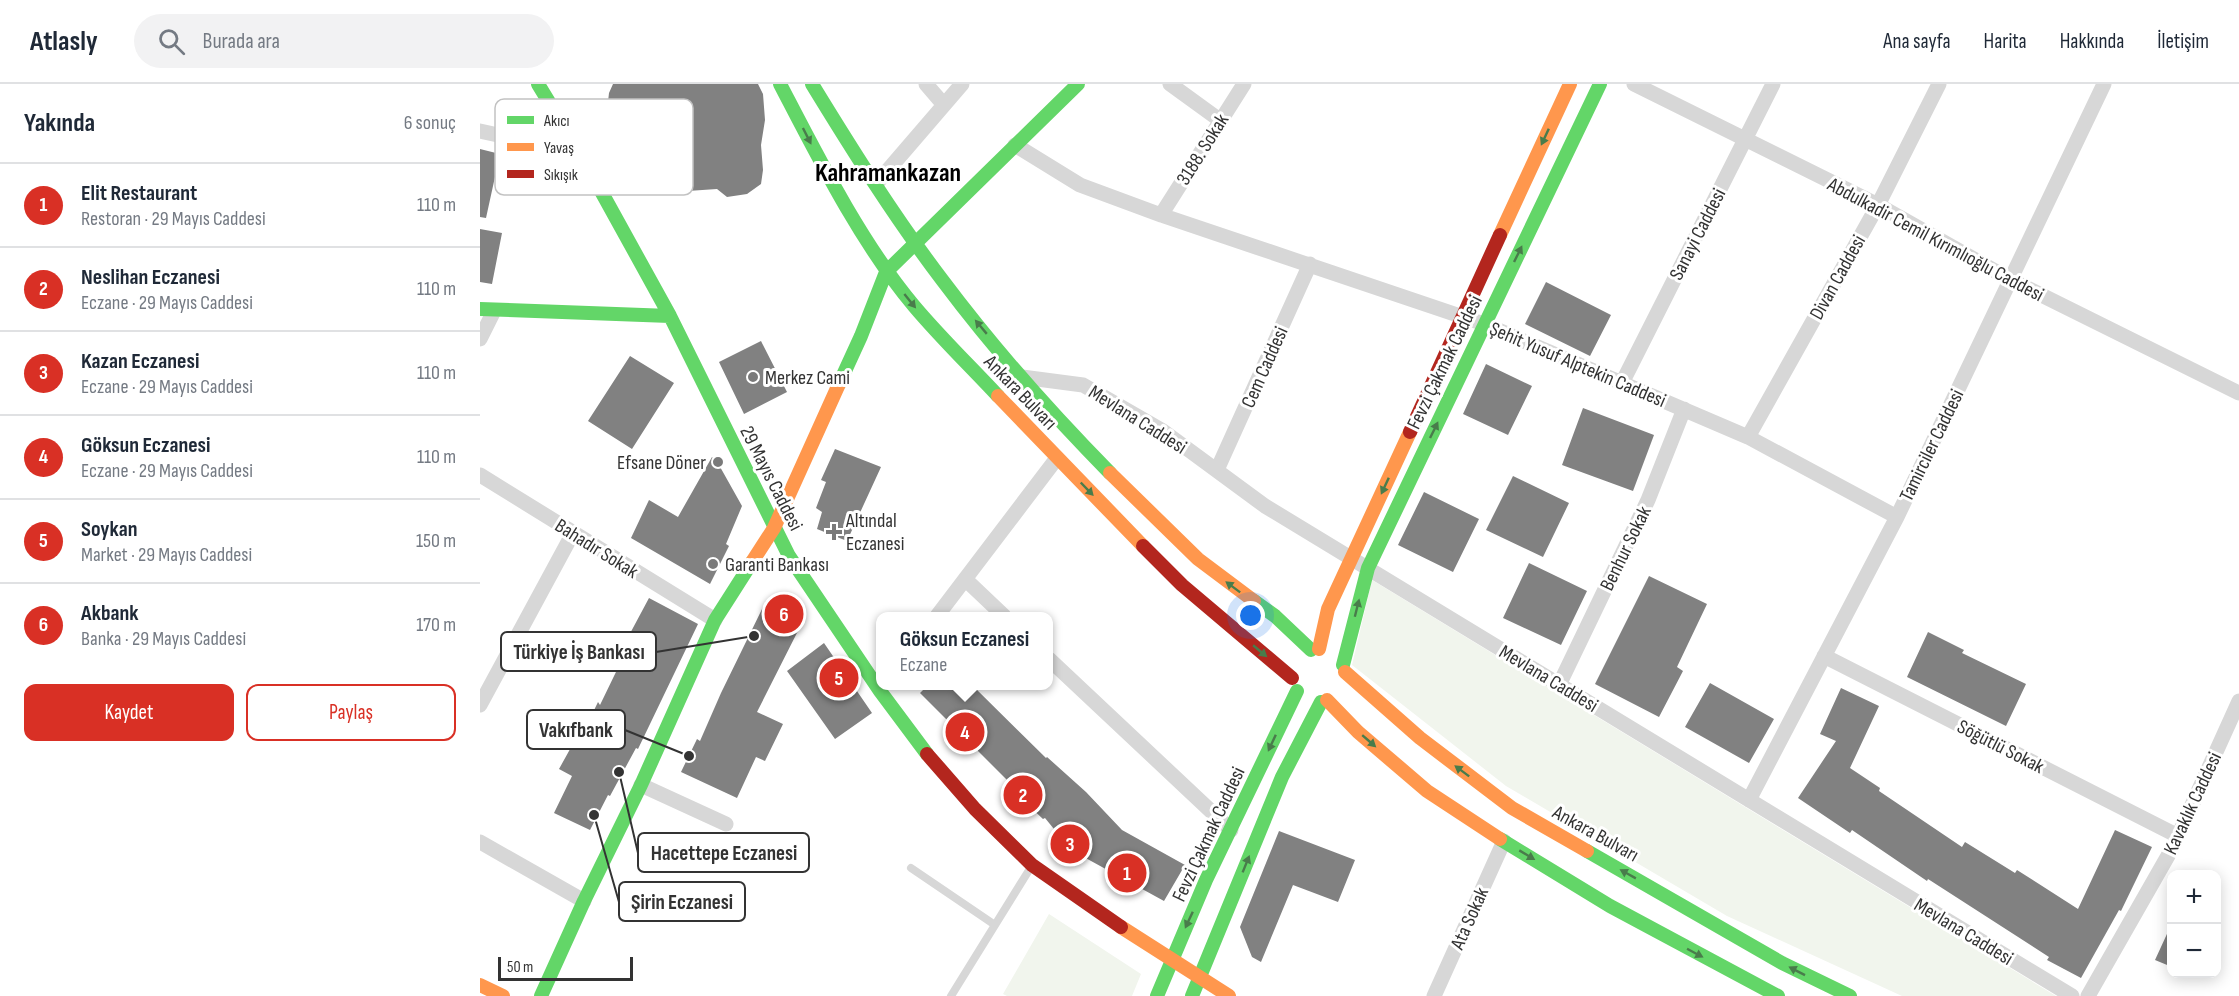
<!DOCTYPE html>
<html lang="tr">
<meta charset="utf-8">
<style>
:root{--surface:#fff;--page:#f2f2f3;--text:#1f2937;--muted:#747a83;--line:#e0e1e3;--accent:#d93025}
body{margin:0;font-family:"Sofia Sans Condensed",sans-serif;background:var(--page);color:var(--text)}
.controls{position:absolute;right:18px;bottom:18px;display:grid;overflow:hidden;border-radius:12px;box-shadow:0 3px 15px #0003}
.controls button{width:54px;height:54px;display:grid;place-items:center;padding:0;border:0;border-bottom:2px solid var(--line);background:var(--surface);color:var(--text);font:30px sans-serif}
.scale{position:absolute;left:18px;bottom:15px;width:135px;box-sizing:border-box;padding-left:6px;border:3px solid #333;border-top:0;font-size:16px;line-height:21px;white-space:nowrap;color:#333;-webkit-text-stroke:4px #fff;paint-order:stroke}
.you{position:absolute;left:771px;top:532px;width:21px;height:21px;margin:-15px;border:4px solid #fff;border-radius:50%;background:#1a73e8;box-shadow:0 0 0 9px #1a73e833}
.badge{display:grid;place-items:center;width:39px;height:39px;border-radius:50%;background:var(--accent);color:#fff;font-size:20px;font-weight:700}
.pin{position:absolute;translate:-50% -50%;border:3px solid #fff;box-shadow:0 2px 6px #0006}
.popup{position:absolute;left:396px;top:528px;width:177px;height:78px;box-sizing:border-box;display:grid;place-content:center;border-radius:12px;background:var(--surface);filter:drop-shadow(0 2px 4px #0005);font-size:20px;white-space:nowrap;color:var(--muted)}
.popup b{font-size:22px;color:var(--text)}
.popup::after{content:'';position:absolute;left:50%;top:100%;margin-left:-12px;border:12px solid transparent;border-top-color:var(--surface)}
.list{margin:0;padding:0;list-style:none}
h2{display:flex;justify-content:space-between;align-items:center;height:78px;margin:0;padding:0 24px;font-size:26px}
h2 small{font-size:20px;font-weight:400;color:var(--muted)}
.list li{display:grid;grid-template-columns:39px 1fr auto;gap:18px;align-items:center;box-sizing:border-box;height:84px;padding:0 24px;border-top:2px solid var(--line)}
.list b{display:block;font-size:22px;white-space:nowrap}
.list p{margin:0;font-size:20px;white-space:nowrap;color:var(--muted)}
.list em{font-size:20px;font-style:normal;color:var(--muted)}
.actions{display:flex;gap:12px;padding:18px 24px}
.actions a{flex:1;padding:14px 0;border:2px solid var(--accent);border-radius:12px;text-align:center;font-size:21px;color:var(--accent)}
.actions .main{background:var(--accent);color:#fff}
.icon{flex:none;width:33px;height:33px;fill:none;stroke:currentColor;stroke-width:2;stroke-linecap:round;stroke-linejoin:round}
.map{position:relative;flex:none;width:1759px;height:912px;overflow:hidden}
header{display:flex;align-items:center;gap:36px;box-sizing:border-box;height:84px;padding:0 30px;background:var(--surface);border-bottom:2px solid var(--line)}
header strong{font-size:28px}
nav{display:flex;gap:33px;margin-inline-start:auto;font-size:21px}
.search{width:420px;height:54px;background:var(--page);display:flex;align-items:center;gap:15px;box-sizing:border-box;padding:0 21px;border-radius:33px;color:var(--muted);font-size:22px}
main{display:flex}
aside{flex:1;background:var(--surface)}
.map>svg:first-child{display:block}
.green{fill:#f1f5ed}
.building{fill:#818181}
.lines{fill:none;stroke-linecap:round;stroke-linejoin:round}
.lane{stroke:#d7d7d7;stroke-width:8}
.street{stroke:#d7d7d7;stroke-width:15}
.fast{stroke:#63d668;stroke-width:14}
.slow{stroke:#ff974d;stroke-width:14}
.jam{stroke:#b3261e;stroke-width:14}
.oneway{fill:#497c4b}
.poi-dot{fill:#7a7a7a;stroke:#fff;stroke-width:2}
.labels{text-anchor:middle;stroke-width:6;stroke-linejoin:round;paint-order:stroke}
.street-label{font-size:20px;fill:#333;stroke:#fff}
.poi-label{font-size:20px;fill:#333;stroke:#fff;text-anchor:start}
.district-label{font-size:26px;font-weight:bold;fill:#000;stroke:#fff}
.key{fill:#fff;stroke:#c2c2c2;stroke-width:1.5}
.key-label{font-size:16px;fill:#333}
.leader{fill:none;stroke:#333;stroke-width:2}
.callout-dot{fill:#333;stroke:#fff;stroke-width:2}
.callout{fill:#fff;stroke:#333;stroke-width:2}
.callout-label{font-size:21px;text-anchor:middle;font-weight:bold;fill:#333}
</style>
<header>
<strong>Atlasly</strong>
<div class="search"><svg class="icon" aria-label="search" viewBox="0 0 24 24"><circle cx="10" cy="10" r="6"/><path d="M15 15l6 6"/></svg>Burada ara</div>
<nav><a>Ana sayfa</a><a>Harita</a><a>Hakkında</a><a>İletişim</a></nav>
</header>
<main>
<aside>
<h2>Yakında<small>6 sonuç</small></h2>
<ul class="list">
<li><span class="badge">1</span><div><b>Elit Restaurant</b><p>Restoran · 29 Mayıs Caddesi</p></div><em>110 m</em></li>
<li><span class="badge">2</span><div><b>Neslihan Eczanesi</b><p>Eczane · 29 Mayıs Caddesi</p></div><em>110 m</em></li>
<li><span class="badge">3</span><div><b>Kazan Eczanesi</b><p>Eczane · 29 Mayıs Caddesi</p></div><em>110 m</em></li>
<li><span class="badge">4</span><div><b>Göksun Eczanesi</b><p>Eczane · 29 Mayıs Caddesi</p></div><em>110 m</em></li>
<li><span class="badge">5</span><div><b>Soykan</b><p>Market · 29 Mayıs Caddesi</p></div><em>150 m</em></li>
<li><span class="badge">6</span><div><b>Akbank</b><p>Banka · 29 Mayıs Caddesi</p></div><em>170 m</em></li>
</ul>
<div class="actions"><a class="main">Kaydet</a><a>Paylaş</a></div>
</aside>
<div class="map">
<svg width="1759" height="912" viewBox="0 0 1759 912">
<rect width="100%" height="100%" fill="#fff"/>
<!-- green -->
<path class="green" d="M 892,496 L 1576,912 L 1422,912 L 1247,832 L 1026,702 L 872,581 Z
M 569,830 L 661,890 L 652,912 L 527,912 L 523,910 Z"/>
<!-- building -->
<path class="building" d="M 133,0 L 278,0 L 283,10 L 285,36 L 281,61 L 283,86 L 281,100 L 267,110 L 247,113 L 237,105 L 193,108 L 168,99 L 147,83 L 132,61 L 126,35 L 129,9 Z
M 0,65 L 20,70 L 6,134 L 0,133 Z
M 0,145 L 22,149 L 12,200 L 0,198 Z
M 1066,198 L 1131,231 L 1110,272 L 1045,240 Z
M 281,257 L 307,308 L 264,330 L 239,278 Z
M 150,272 L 194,299 L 152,365 L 108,337 Z
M 1006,280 L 1052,302 L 1028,351 L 983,330 Z
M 1103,324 L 1174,351 L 1153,407 L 1082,381 Z
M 355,365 L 401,383 L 367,457 L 337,445 L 342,428 L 336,424 L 346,398 L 341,396 Z
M 232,373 L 239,381 L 262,422 L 246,460 L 249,462 L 230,500 L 151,454 L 169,416 L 198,433 Z
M 1033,392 L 1089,419 L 1063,473 L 1006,446 Z
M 944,408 L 999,435 L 973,488 L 918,461 Z
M 1049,479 L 1107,507 L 1081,561 L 1023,534 Z
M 1169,492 L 1227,520 L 1197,583 L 1203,587 L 1179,633 L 1115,600 Z
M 169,514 L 218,540 L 158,665 L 156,664 L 130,712 L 128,711 L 110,746 L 74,729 L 92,692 L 79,685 L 99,649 L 102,651 L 118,618 L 120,621 L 150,559 L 146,557 Z
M 286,517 L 324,535 L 277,628 L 303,640 L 285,677 L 276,673 L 257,714 L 201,688 L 217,655 L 220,657 L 241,609 Z
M 1448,548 L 1484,566 L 1482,569 L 1546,600 L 1526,642 L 1427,593 Z
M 344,559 L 392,629 L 355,655 L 307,587 Z
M 1230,599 L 1294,635 L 1269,679 L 1205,643 Z
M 447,602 L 493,602 L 566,674 L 567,673 L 606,708 L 642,746 L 705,781 L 684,817 L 591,766 L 565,734 L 563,735 L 534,708 L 536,705 L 440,609 Z
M 1361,604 L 1399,622 L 1370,684 L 1400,704 L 1399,707 L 1482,763 L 1485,758 L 1535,789 L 1537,786 L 1598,825 L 1635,746 L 1672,763 L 1641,827 L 1639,826 L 1601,894 L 1567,876 L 1569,873 L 1448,795 L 1447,797 L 1372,746 L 1370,749 L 1318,714 L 1356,657 L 1340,650 Z
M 799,747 L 875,776 L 858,818 L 813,801 L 781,878 L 772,873 L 760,843 Z
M 1692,839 L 1692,883 L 1675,876 Z"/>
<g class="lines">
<!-- lane -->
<path class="lane" d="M 431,784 L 515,841
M 471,912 L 551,783"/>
<!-- street -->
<path class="street" d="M 446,0 L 464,21
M 690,0 L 741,37
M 1154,0 L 1398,121 L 1531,196 L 1759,309
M 0,47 L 100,69
M 535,61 L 600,101 L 681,131 L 1004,240 L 1268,353 L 1417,433
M 396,100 L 482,0
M 681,131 L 764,0
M 0,255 L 14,227
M 542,293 L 603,301 L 683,347 L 785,422 L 1592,912
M 1142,299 L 1293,0
M 1268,353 L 1398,121 L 1459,0
M 737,386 L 830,180
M 0,391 L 235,536
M 485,495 L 524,532
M 457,532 L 577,374
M 1344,572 L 1698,752
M 569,575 L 751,746
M 1079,601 L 1168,416 L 1204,325
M 0,621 L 93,449
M 161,701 L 246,740
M 1269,716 L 1417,433 L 1624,0
M 0,758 L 104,817
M 954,912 L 1024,757
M 1608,912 L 1693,763 L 1759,617"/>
<!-- fast -->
<path class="fast" d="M 58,0 L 100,69 L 190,232 L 309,472 L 400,607 L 447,670
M 300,0 C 338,73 381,159 434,222 C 460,253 490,282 518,312
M 332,0 C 373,67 415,134 463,197 C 514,265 570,328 630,389
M 0,225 L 190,232
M 359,300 L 381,252 L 406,188 L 598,0
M 774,517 L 795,532 L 831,566
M 863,581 L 888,484 L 1120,0
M 1020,755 L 1130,822 L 1298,912
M 1107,767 L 1302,879 L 1370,912
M 61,912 L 104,817 L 161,701 L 235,536 L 272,478
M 677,912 L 726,796 L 817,607
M 712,912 L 802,693 L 841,618"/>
<!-- slow -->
<path class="slow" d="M 1020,151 L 1090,0
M 518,312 L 663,462
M 630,389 L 718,475 L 774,517
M 272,478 L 294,444 L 359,300
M 839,565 L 848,525 L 930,348
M 865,588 L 940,654 L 1032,724 L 1107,767
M 847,616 L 878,648 L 947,707 L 1020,755
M 641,843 L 749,912
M 0,901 L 23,912"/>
<!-- jam -->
<path class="jam" d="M 930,348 L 1020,151
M 663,462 L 702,501 L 812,594
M 447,670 L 495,725 L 552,781 L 641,843"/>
</g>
<!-- one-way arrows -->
<defs><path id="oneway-solid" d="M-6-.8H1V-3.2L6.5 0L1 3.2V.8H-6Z" transform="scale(1.5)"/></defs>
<g class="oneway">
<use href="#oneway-solid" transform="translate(327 52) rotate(63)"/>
<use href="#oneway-solid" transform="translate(1065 53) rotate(115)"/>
<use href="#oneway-solid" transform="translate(1038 170) rotate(-64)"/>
<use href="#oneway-solid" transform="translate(430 217) rotate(51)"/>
<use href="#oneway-solid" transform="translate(501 243) rotate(-130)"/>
<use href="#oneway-solid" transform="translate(954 346) rotate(-64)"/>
<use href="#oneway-solid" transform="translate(905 402) rotate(115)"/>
<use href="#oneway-solid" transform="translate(607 405) rotate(46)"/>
<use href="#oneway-solid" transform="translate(753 503) rotate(-143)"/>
<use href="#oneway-solid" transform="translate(877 524) rotate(-76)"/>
<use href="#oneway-solid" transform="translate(780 567) rotate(40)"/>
<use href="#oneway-solid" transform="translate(889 657) rotate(41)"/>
<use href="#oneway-solid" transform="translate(792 659) rotate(115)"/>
<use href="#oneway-solid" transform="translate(982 687) rotate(-143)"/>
<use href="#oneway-solid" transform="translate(1047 771) rotate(31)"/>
<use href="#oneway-solid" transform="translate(766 780) rotate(-68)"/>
<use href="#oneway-solid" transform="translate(1148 790) rotate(-151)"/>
<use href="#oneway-solid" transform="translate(709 836) rotate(115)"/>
<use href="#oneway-solid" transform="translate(1215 869) rotate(28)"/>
<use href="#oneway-solid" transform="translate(1317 887) rotate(-153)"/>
</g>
<!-- markers -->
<g class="poi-dot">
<circle cx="273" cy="293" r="6"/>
<circle cx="238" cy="378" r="6"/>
<path d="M351 439h6v6h6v6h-6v6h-6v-6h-6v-6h6z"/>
<circle cx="233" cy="480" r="6"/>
</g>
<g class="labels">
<!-- street labels -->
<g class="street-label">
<text transform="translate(722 65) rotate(-58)" y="7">3188. Sokak</text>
<text transform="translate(1217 150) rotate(-63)" y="7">Sanayi Caddesi</text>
<text transform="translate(1456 155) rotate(28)" y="7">Abdulkadir Cemil Kırımlıoğlu Caddesi</text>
<text transform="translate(1357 193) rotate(-61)" y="7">Divan Caddesi</text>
<text transform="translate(964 278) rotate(-64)" y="7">Fevzi Çakmak Caddesi</text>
<text transform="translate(1098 280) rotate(23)" y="7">Şehit Yusuf Alptekin Caddesi</text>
<text transform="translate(784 283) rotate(-66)" y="7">Cem Caddesi</text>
<text transform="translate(541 308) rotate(46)" y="7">Ankara Bulvarı</text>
<text transform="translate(658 335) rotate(32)" y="7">Mevlana Caddesi</text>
<text transform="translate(1451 361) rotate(-64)" y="7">Tamirciler Caddesi</text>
<text transform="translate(292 394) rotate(63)" y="7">29 Mayıs Caddesi</text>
<text transform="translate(117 464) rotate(32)" y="7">Bahadır Sokak</text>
<text transform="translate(1145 464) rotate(-64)" y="7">Benhur Sokak</text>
<text transform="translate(1069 594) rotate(31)" y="7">Mevlana Caddesi</text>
<text transform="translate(1521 662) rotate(27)" y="7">Söğütlü Sokak</text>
<text transform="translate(1712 719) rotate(-65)" y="7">Kavaklık Caddesi</text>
<text transform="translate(1116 749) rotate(29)" y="7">Ankara Bulvarı</text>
<text transform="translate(728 750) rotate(-65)" y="7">Fevzi Çakmak Caddesi</text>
<text transform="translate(989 834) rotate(-66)" y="7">Ata Sokak</text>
<text transform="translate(1484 847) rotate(31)" y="7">Mevlana Caddesi</text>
</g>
<!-- poi labels -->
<g class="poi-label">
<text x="285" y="300">Merkez Cami</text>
<text x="226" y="385" text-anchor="end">Efsane Döner</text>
<text x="366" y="443">Altındal<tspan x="366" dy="23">Eczanesi</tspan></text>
<text x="245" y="487">Garanti Bankası</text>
</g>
<!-- district labels -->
<g class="district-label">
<text x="408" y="97">Kahramankazan</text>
</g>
</g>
<!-- legend -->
<rect x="15" y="15" width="198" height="96" rx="9" class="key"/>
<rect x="27" y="32" width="27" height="8" fill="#63d668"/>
<rect x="27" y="59" width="27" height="8" fill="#ff974d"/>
<rect x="27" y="86" width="27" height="8" fill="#b3261e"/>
<g class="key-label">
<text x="64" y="42">Akıcı</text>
<text x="64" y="69">Yavaş</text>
<text x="64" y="96">Sıkışık</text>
</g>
<!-- callouts -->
<path class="leader" d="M274 552L176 568M209 672L145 646M139 688L158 769M114 731L139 818"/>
<g class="callout-dot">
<circle cx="274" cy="552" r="6"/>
<circle cx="209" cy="672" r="6"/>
<circle cx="139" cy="688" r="6"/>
<circle cx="114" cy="731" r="6"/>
</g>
<g class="callout">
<rect x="21" y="548" width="155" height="39" rx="6"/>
<rect x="47" y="626" width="98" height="39" rx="6"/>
<rect x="158" y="749" width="171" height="39" rx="6"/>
<rect x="139" y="798" width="126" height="39" rx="6"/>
</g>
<g class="callout-label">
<text x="99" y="575">Türkiye İş Bankası</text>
<text x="96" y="653">Vakıfbank</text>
<text x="244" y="776">Hacettepe Eczanesi</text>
<text x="202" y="825">Şirin Eczanesi</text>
</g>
</svg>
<div class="controls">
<button>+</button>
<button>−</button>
</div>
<div class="scale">50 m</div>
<div class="you"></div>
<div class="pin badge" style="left:647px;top:789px">1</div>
<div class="pin badge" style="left:543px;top:711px">2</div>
<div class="pin badge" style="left:590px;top:760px">3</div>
<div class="pin badge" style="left:485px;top:648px">4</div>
<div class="popup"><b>Göksun Eczanesi</b>Eczane</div>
<div class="pin badge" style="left:359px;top:594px">5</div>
<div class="pin badge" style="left:304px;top:530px">6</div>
</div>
</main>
